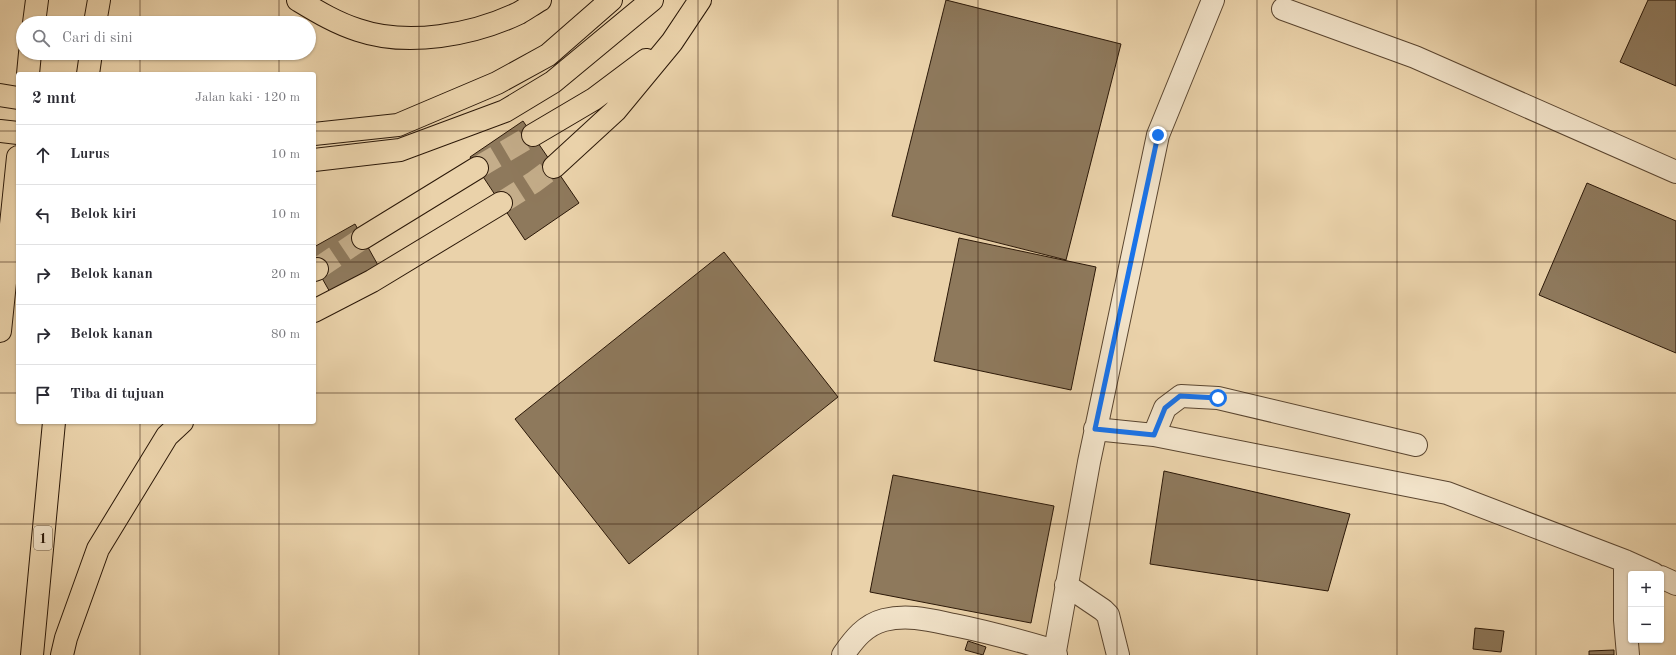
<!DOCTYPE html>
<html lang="id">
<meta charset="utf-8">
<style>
:root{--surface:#fff;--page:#f2f2f3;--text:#2b2b33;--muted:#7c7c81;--line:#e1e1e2}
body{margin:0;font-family:"Old Standard TT",serif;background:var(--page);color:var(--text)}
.controls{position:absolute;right:12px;bottom:12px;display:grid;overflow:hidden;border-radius:4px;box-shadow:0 1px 3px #0004}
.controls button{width:36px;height:36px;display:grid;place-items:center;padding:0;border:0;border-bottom:1px solid var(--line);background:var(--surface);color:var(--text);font:20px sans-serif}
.stop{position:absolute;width:12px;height:12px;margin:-9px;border:3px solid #1a73e8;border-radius:50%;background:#fff}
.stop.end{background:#1a73e8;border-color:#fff;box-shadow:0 1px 4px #0008}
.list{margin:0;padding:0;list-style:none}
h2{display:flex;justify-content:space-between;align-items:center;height:52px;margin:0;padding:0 16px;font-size:17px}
h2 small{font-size:13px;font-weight:400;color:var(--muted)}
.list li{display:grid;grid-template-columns:26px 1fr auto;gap:12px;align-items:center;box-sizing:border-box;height:60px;padding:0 16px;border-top:1px solid var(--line)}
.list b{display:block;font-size:15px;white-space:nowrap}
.list em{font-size:13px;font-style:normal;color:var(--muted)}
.icon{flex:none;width:22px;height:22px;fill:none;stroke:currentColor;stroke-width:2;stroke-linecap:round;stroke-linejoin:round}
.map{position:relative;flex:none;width:1676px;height:655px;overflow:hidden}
.search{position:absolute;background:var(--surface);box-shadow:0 1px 3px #0004;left:16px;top:16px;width:300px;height:44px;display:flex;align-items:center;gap:10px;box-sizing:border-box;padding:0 14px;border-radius:22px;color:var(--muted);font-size:15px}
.panel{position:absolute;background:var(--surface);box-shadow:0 1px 3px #0004;left:16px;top:72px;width:300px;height:352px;border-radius:4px}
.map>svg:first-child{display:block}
.building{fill:#8e795c;stroke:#2b1808}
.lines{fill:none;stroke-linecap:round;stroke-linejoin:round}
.highway-tunnel{stroke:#c4ad8a;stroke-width:22;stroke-dasharray:22 11;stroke-linecap:butt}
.minor-casing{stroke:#5b4630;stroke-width:24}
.highway-casing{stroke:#2b1808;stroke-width:24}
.minor{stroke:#f1e2c8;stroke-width:22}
.highway{stroke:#ead2aa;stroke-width:22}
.route{stroke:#1a73e8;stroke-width:5}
.grid{fill:none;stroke:#2b1808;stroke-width:1;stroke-opacity:0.55}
.labels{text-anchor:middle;stroke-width:3;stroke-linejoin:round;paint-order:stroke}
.shield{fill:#f1e2c8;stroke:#665542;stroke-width:1}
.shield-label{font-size:14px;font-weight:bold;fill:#2b1808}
</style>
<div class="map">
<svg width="1676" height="655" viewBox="0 0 1676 655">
<rect width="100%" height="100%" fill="#ead2aa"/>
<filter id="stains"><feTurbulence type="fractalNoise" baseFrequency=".005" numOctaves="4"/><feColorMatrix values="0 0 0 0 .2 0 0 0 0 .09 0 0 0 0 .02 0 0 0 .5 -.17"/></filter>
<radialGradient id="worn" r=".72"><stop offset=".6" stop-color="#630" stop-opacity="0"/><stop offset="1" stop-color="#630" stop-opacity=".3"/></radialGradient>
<!-- building -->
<path class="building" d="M 946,0 L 1121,44 L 1066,260 L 892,216 Z
M 1648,0 L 1676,0 L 1676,86 L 1620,62 Z
M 523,121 L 579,203 L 525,240 L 470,157 Z
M 1587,183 L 1676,221 L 1676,353 L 1539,295 Z
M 355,224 L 379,267 L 331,294 L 314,264 L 314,247 Z
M 959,238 L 1096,267 L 1071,390 L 934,361 Z
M 724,252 L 838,397 L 629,564 L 515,419 Z
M 1164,471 L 1350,514 L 1328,591 L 1150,564 Z
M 893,475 L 1054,506 L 1031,623 L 870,592 Z
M 1475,628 L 1504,631 L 1501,652 L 1473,649 Z
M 968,641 L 986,647 L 983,655 L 965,650 Z
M 1614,650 L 1614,655 L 1589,655 L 1589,651 Z"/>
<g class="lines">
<!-- highway-tunnel -->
<path class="highway-tunnel" d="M 477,168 L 533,135
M 501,203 L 534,182 L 554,167
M 317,269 L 363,238"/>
<!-- minor casing -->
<g class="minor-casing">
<path id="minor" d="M 1283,9 L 1415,57 L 1676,172
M 1095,429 L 1154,435 L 1447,493 L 1625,561 L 1654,574
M 1154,435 L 1165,408 L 1181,396 L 1218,398 L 1416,445
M 1625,561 L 1625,620 L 1628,655
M 1661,577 L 1676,584
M 1066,585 L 1103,610 L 1108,615 L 1118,655
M 843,655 C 854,639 865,625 884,620 C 908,614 930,620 954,625 C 989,632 1021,641 1055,651
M 1056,655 L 1055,651 L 1089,462 L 1158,135 L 1213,0"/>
</g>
<!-- highway casing -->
<g class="highway-casing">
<path id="highway" d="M 298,0 C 318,12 336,23 358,30 C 408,47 473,35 519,13 C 526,9 533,4 540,0
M 34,23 L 37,0
M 95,23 L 99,0
M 28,74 L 30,53
M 88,74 L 91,53
M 0,95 L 18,98
M 0,131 L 18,133
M 314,134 L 398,125 L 497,83 L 548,55 L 611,0
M 533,135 L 594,99 L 646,60
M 314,160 L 400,150 L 505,111 L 553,82 L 652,0
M 554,167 L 615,111 L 672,42 L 700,0
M 363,238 L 477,168
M 314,270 L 317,269
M 314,311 L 372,281 L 501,203
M 0,331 L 18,157
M 32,655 L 54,422
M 62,655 L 66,638 L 98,549 L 167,436 L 182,422"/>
</g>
<!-- minor -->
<use href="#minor" class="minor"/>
<!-- highway -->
<use href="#highway" class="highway"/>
</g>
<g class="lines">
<!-- route -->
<path class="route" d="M 1158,135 L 1095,429 L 1154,435 L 1165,408 L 1180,396 L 1218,398"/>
</g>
<!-- grid -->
<path class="grid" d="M 140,0 L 140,23M 279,0 L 279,23M 419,0 L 419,655M 559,0 L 559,655M 698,0 L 698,655M 838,0 L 838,655M 978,0 L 978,655M 1117,0 L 1117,655M 1257,0 L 1257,655M 1397,0 L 1397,655M 1536,0 L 1536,655M 140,53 L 140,74M 279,53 L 279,74M 0,131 L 18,131M 314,131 L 1676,131M 0,262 L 18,262M 314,262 L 1676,262M 0,393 L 18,393M 314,393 L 1676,393M 140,422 L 140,655M 279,422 L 279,655M 0,524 L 1676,524"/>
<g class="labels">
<!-- shield labels -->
<rect class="shield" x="34" y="526" width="18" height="24" rx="3"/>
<g class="shield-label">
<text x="43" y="543">1</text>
</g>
</g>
<rect width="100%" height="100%" filter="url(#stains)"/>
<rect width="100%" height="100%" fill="url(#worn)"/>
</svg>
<div class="controls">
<button>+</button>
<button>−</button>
</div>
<div class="stop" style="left:1218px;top:398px"></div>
<div class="stop end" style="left:1158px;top:135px"></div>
<div class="search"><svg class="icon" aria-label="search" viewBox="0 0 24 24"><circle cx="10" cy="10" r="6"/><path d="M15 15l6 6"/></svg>Cari di sini</div>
<section class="panel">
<h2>2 mnt<small>Jalan kaki · 120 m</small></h2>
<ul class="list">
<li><svg class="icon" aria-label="ahead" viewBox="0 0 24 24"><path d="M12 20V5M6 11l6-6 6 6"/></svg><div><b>Lurus</b></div><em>10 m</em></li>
<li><svg class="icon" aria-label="left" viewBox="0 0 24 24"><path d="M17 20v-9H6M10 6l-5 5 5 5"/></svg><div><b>Belok kiri</b></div><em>10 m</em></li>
<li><svg class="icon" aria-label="right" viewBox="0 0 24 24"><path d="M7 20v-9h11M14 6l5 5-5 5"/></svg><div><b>Belok kanan</b></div><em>20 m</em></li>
<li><svg class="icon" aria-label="right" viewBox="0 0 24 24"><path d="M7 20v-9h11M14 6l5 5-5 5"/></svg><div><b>Belok kanan</b></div><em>80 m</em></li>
<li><svg class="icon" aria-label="arrive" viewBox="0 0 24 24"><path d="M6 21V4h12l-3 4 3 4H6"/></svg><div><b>Tiba di tujuan</b></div></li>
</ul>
</section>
</div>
